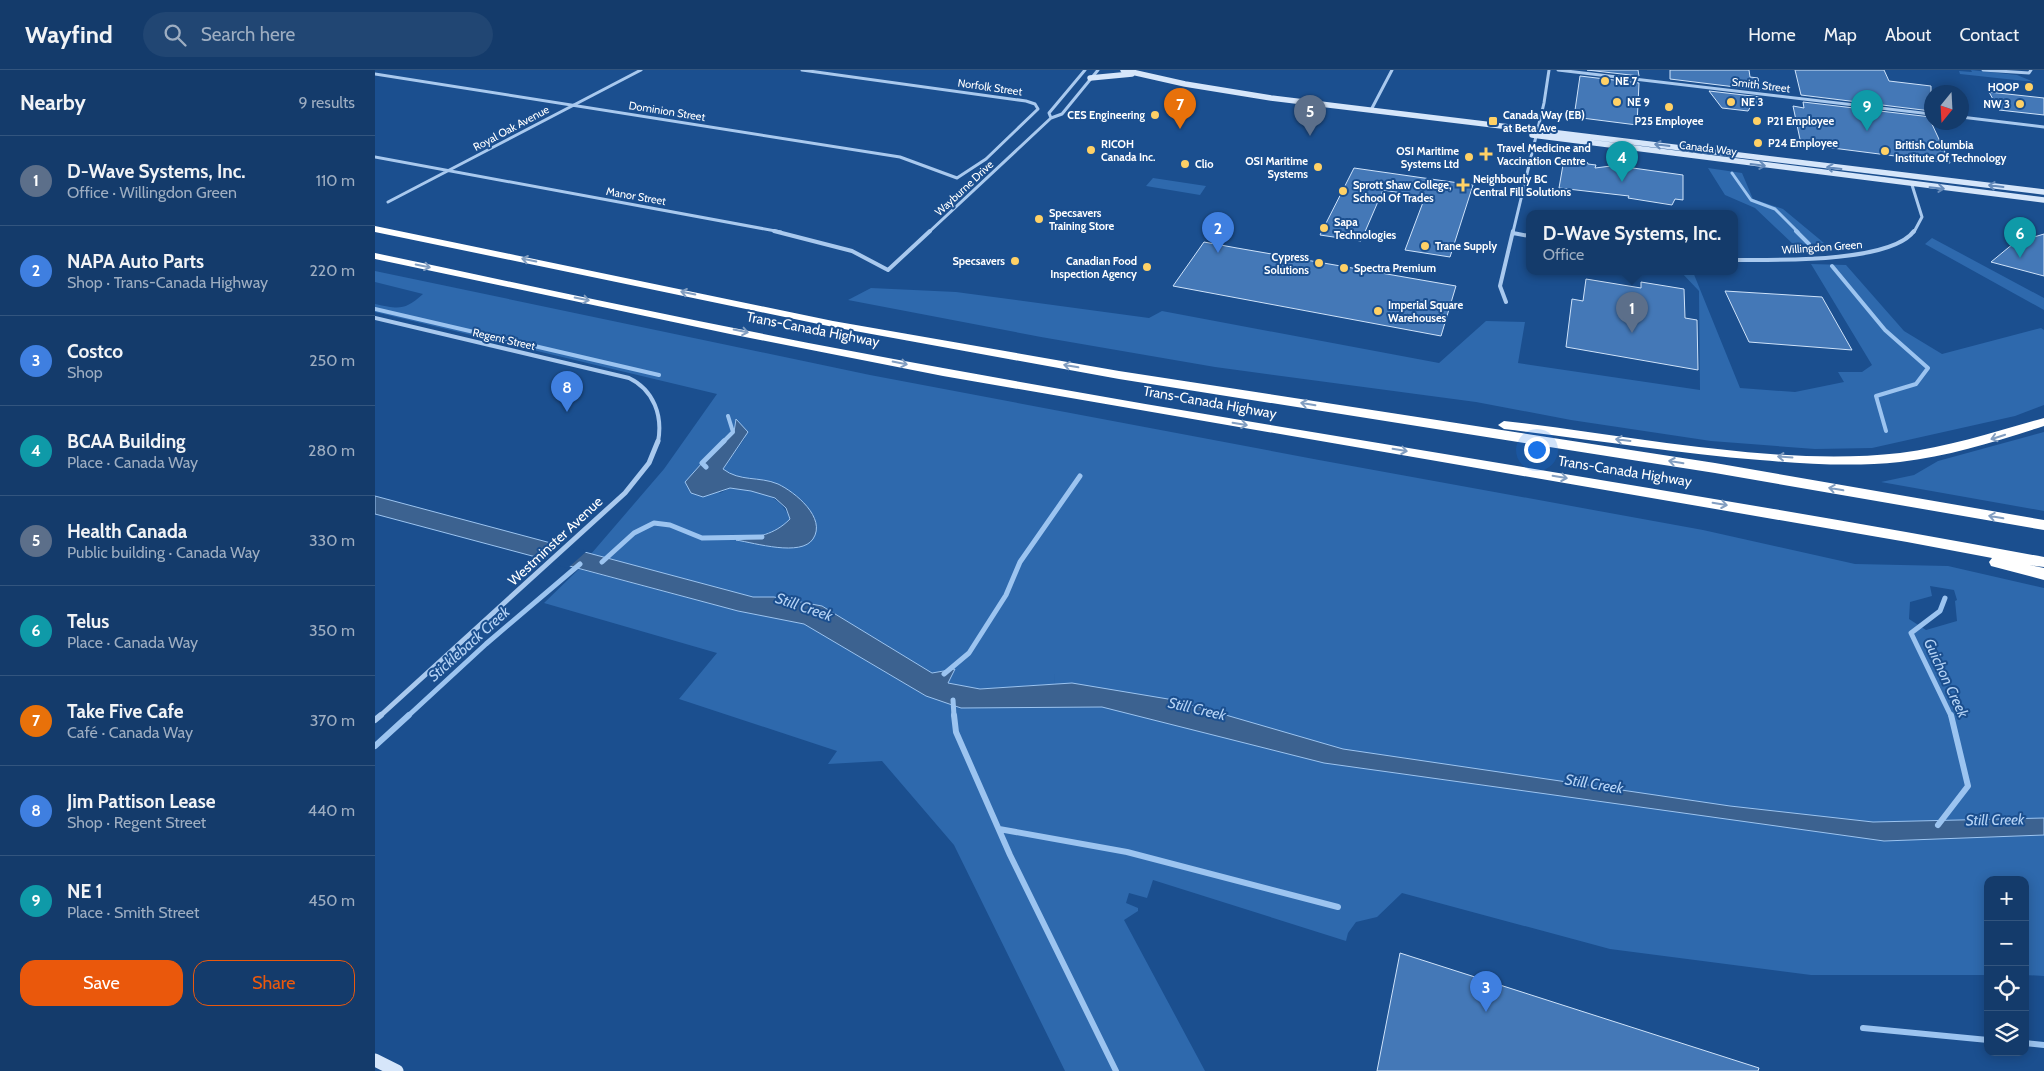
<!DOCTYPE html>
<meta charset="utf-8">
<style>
:root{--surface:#143b6b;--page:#214673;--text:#f1f3f6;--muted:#9dadc1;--line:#33557e;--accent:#ea580c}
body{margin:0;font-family:Cabin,sans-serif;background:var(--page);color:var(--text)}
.controls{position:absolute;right:15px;bottom:15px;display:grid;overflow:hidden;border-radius:10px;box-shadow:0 2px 12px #0003}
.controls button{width:45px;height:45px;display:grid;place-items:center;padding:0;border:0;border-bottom:1px solid var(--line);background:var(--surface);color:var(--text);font:25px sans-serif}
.compass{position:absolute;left:1549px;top:15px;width:45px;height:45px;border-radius:50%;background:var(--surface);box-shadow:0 2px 12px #0003;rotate:198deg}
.you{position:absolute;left:1161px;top:379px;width:18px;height:18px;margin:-12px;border:4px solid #fff;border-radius:50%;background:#1a73e8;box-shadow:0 0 0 8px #1a73e833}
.badge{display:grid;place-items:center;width:32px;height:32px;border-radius:50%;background:var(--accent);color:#fff;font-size:16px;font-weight:700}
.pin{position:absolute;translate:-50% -41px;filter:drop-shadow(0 1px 2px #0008)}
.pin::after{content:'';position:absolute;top:26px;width:18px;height:15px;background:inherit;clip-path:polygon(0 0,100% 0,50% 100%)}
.popup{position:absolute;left:1151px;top:140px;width:212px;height:65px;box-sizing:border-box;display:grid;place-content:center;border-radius:10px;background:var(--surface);filter:drop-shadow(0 1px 4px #0005);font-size:16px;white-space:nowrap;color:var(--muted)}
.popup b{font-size:19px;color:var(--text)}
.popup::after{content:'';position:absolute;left:50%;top:100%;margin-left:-10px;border:10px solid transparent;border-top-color:var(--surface)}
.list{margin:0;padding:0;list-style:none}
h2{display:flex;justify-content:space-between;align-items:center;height:65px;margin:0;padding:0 20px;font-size:21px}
h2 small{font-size:16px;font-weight:400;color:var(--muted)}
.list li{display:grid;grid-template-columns:32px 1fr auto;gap:15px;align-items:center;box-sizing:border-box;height:90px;padding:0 20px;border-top:1px solid var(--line)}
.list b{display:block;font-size:19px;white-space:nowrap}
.list p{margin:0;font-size:16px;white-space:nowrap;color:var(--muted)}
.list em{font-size:16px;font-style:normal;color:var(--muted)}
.actions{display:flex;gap:10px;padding:15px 20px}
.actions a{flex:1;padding:11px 0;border:1px solid var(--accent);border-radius:15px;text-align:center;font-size:18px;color:var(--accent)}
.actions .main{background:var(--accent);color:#fff}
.icon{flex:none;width:28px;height:28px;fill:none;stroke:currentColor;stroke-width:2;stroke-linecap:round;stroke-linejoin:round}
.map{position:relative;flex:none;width:1669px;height:1001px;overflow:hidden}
header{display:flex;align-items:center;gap:30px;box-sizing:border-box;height:70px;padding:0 25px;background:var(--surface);border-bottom:1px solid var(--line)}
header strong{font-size:24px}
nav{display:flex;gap:28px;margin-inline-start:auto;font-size:18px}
.search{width:350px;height:45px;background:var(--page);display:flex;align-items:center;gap:12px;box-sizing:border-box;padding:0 18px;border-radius:28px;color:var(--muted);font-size:19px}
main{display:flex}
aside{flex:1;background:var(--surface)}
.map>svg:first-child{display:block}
.green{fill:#2e69ad;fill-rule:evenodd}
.water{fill:#3c6290;stroke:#9cc4f0}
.pier{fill:#1b4f8f}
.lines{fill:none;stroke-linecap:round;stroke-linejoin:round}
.stream-far3{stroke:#9cc4f0;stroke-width:3}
.stream-far2{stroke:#9cc4f0;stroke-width:4}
.stream-far1{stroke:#9cc4f0;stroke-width:5}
.stream{stroke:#9cc4f0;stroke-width:6}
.building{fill:#4478b7;stroke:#cfe3fa}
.street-far3{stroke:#a9c9ee;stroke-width:3}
.street-far2{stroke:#a9c9ee;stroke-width:4}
.street-far1{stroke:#a9c9ee;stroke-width:5}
.street{stroke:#a9c9ee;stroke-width:6}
.secondary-far1{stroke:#d6e6fa;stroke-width:5.5}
.secondary{stroke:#d6e6fa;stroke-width:13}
.highway{fill:#fff;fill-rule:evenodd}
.oneway{stroke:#668bba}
.oneway2{stroke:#829ec1}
.poi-dot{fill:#ffd166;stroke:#1b4f8f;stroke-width:2}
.labels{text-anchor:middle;stroke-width:4;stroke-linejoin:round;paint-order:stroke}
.far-poi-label{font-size:11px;font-weight:bold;fill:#fff;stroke:#1b4f8f;text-anchor:start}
.far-street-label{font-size:11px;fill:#fff;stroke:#1b4f8f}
.street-label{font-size:14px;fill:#fff;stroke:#1b4f8f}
.water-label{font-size:15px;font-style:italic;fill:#b5d3f5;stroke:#1b4f8f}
</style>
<header>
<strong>Wayfind</strong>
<div class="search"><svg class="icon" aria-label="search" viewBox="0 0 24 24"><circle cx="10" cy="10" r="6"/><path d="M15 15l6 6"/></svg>Search here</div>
<nav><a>Home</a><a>Map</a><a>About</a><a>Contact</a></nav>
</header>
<main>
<aside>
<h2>Nearby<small>9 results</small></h2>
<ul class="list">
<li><span class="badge" style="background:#5c6f8a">1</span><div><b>D-Wave Systems, Inc.</b><p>Office · Willingdon Green</p></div><em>110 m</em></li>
<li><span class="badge" style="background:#3f7fe0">2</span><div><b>NAPA Auto Parts</b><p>Shop · Trans-Canada Highway</p></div><em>220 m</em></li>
<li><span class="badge" style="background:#3f7fe0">3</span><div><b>Costco</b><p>Shop</p></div><em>250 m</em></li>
<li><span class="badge" style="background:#0f9aa8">4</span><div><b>BCAA Building</b><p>Place · Canada Way</p></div><em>280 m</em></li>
<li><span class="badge" style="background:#5c6f8a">5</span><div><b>Health Canada</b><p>Public building · Canada Way</p></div><em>330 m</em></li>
<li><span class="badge" style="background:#0f9aa8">6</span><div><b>Telus</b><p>Place · Canada Way</p></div><em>350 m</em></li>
<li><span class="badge" style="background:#e8710a">7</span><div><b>Take Five Cafe</b><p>Café · Canada Way</p></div><em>370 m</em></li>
<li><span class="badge" style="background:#3f7fe0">8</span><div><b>Jim Pattison Lease</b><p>Shop · Regent Street</p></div><em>440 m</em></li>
<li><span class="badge" style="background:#0f9aa8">9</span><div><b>NE 1</b><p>Place · Smith Street</p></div><em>450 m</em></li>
</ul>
<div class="actions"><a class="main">Save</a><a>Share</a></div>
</aside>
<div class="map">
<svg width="1669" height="1001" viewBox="0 0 1669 1001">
<rect width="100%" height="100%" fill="#1b4f8f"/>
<!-- green -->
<path class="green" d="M 1596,0 L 1642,5 L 1659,12 L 1585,4 L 1584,1 L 1597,2 Z
M 1333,98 L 1367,103 L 1378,129 L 1408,139 L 1449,173 L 1419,175 L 1380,138 L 1350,125 Z
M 778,108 L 831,116 L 825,125 L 771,116 Z
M 1557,168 L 1669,228 L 1669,240 L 1550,174 Z
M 1436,194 L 1471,195 L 1529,261 L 1567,284 L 1666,258 L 1669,260 L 1669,335 L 1640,346 L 1497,378 L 1440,379 L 1336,371 L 1196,350 L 1101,332 L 840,297 L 666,267 L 473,230 L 496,218 L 581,222 L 774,248 L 787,241 L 1064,293 L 1111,251 L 1150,252 L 1143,293 L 1325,320 L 1324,221 L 1306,202 L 1318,202 L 1365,318 L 1420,322 L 1469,312 L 1463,302 L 1487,302 L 1497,295 Z
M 0,201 L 495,305 L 944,390 L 1328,460 L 1480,494 L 1573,496 L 1669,518 L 1669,906 L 1650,905 L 1650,810 L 1613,810 L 1613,905 L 1436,905 L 1235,879 L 1027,823 L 1002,847 L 981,852 L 973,863 L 971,871 L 778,810 L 772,828 L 754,823 L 751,833 L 763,838 L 763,841 L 749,850 L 830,1001 L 690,1001 L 579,775 L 507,691 L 453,694 L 462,681 L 304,629 L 342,583 L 169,533 L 204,499 L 363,541 L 429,554 L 551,626 L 682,637 L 679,601 L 680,614 L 605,619 L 572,613 L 579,599 L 557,603 L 447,536 L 399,527 L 378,527 L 216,484 L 289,399 L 342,324 L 0,242 L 0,234 C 24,239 29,241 48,224 L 0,212 ZM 361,350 L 370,368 L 348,399 L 357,406 L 390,410 L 441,464 C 425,488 389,474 364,470 C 387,464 395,468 415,449 C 404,422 381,421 355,418 L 345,423 L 327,393 L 359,362 ZM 1555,516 L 1579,520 L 1582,530 L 1580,531 L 1582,551 L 1551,560 L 1534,549 L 1535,532 L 1557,526 Z
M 1669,362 L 1669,441 L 1506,412 L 1539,405 L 1563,391 Z"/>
<!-- water -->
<path class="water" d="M 361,349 L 373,362 L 348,399 C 365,412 384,406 403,414 C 420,422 452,448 438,469 C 426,487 380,473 361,470 C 383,467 399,465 415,449 L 411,438 L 400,428 L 376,421 L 355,418 L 328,427 L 316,423 L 310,412 L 327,393 L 359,362 Z
M 0,426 L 378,527 L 399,527 L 447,536 L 557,603 L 580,599 L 573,613 L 605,619 L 697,613 L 799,630 L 968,679 L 1355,736 L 1498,752 L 1669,748 L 1669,765 L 1509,771 L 949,693 L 727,637 L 586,638 L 551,626 L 429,554 L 363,541 L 0,444 Z"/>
<!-- pier -->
<path class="pier" d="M 176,471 L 212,481 L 193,498 L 156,488 Z"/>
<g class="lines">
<!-- stream-far3 -->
<path class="stream-far3" d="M 1357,103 L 1376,130 L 1400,139 L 1423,162"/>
<!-- stream-far2 -->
<path class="stream-far2" d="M 1421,161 L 1434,174
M 1457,196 L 1510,260 L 1553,298 L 1541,314 L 1501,326 L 1511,361
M 0,239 L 284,305
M 348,372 L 358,362 L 353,346"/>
<!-- stream-far1 -->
<path class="stream-far1" d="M 331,397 L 327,393 L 349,371
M 227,492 L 259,463 L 279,453 L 295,455 L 327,468 L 387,467
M 1570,528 L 1565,541 L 1536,563 L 1576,646
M 569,604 L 594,583 L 631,525 L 645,492 L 705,406
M 578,630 L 579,646
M 33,646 L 111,574 L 205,494"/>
<!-- stream -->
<path class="stream" d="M 579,645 L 581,662 L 635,785 L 741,1001
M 0,676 L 34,645
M 1563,755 L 1593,716 L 1576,645
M 624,759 L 752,782 L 963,837
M 1488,958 L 1613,970
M 1650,973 L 1669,975"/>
</g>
<!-- building -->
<path class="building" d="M 1212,0 L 1263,0 L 1264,6 Z
M 1295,0 L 1374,0 L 1375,7 L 1383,8 L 1385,20 L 1295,9 Z
M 1420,0 L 1509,0 L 1514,11 L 1556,16 L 1556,41 L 1426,25 Z
M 1205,6 L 1264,13 L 1262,55 L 1199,47 Z
M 1334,21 L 1386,27 L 1388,34 L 1378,33 L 1373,41 L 1347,38 Z
M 1614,22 L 1669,28 L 1669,45 L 1624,40 Z
M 1428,32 L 1556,47 L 1556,52 L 1575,93 L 1426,74 L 1418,36 L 1429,38 Z
M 1189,89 L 1212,92 L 1213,94 L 1221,95 L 1220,98 L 1236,96 L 1251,102 L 1252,99 L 1258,98 L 1308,105 L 1308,130 L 1300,129 L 1297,135 L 1253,128 L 1254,126 L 1184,118 Z
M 979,98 L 1098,115 L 1075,187 L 1030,180 L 1050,127 L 1008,120 L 986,171 L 945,165 Z
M 1669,164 L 1669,206 L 1616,192 L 1639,173 Z
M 829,172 L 862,178 L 1081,216 L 1066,266 L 798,216 Z
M 1211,209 L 1266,218 L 1266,212 L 1309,219 L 1310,248 L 1322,250 L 1323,300 L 1191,277 L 1197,229 L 1208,231 Z
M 1350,221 L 1447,227 L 1477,280 L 1374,272 Z
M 1025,883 L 1384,998 L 1383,1001 L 1002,1001 Z"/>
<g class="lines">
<!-- street-far3 -->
<path class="street-far3" d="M 1183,0 L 1556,44
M 1608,0 L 1654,3 L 1656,0
M 0,4 L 525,87 L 582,108 L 611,89 L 663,39 L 660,34 L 651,31 L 427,0
M 996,40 L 1017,0
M 1586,47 L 1669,57
M 676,48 L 674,43 L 710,0
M 0,87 L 406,162
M 1537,115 L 1547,147 L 1539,162
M 13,132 L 266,0
M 554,162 L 676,48 L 687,44 L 723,0
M 1138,162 L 1169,33 L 1174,0"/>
<!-- street-far2 -->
<path class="street-far2" d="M 399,161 L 477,181 L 513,200 L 555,161
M 1138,163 L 1154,166
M 1360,190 C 1399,190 1516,193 1539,161
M 1131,232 L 1125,216 L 1138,161
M 0,248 L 254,308 C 279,320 288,346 283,372"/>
<!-- street-far1 -->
<path class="street-far1" d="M 5,646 L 250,423 L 274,393 L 283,371"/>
<!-- street -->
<path class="street" d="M 0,650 L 6,645"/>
<!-- secondary-far1 -->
<path class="secondary-far1" d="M 748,0 L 810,14 L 896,28 L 1669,122
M 715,8 L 757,4
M 1157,65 L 1669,130"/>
<!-- secondary -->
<path class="secondary" d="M 0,990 L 22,1001"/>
<!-- highway -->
<path class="highway" d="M 0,156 L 458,251 L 744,301 L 1340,393 L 1669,450 L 1669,460 L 1340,403 L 744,309 L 458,257 L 0,162 Z
M 0,183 C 189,223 378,264 568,298 C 934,365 1303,419 1669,487 L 1669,497 L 1654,495 L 1669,498 L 1669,510 L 1616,496 L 1614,492 L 1617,488 L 1532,472 L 568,306 L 355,264 L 0,189 Z
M 1669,348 L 1669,356 C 1622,371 1575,386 1525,392 C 1479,397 1431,394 1385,390 C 1299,383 1214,369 1129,359 L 1123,355 L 1129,351 C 1254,365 1401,397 1525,383 C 1575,377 1621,361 1669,348 Z"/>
</g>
<!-- one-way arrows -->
<defs><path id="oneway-shaft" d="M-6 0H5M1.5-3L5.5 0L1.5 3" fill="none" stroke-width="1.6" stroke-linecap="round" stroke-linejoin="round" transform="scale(1.25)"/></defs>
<g class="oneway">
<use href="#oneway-shaft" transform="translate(1287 75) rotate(-173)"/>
<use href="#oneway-shaft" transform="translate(1383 95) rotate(7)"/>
<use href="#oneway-shaft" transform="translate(1459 98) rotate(-173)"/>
<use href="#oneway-shaft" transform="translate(1621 116) rotate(-173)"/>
<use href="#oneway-shaft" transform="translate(1562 118) rotate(6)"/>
</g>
<g class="oneway2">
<use href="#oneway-shaft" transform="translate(154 190) rotate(-168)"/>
<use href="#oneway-shaft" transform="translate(48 196) rotate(12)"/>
<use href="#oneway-shaft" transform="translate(313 223) rotate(-168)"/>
<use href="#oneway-shaft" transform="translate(207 229) rotate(11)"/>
<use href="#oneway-shaft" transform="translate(366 261) rotate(11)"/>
<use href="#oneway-shaft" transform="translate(525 293) rotate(11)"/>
<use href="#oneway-shaft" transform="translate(696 296) rotate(-170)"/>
<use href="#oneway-shaft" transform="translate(933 334) rotate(-171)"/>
<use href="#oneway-shaft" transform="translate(865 354) rotate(9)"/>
<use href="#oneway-shaft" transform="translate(1623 367) rotate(162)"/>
<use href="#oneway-shaft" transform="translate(1248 370) rotate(-173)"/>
<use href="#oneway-shaft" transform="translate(1025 380) rotate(9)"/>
<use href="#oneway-shaft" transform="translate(1410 387) rotate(-176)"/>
<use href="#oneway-shaft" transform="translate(1301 392) rotate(-171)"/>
<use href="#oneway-shaft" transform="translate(1185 407) rotate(9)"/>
<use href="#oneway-shaft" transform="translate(1461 419) rotate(-170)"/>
<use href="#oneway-shaft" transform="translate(1345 434) rotate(9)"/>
<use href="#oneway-shaft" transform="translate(1621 447) rotate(-170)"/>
</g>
<!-- markers -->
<g class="poi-dot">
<circle cx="1230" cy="11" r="5"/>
<circle cx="1654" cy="17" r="5"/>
<circle cx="1242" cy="32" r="5"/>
<circle cx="1356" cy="32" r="5"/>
<circle cx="1645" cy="34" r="5"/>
<circle cx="1294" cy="37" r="5"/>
<circle cx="780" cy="45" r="5"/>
<rect x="1113" y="46" width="10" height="10" rx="2.5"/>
<circle cx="1382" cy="51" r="5"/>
<circle cx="1383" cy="73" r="5"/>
<circle cx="716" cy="80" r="5"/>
<circle cx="1510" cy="81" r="5"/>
<path d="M1108.5 76.5h5v5h5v5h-5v5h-5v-5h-5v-5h5z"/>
<circle cx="1094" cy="87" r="5"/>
<circle cx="810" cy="94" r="5"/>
<circle cx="943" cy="97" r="5"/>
<path d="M1085.5 107.5h5v5h5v5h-5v5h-5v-5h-5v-5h5z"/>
<circle cx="968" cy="121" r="5"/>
<circle cx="664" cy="149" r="5"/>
<circle cx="949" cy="158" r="5"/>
<circle cx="1050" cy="176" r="5"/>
<circle cx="640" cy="191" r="5"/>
<circle cx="944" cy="193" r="5"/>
<circle cx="772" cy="197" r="5"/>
<circle cx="969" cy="198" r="5"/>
<circle cx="1003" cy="241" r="5"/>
</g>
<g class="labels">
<!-- far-poi labels -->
<g class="far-poi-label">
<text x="1240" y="15">NE 7</text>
<text x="1644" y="21" text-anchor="end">HOOP</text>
<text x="1252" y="36">NE 9</text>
<text x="1366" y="36">NE 3</text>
<text x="1635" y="38" text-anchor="end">NW 3</text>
<text x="770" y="49" text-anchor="end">CES Engineering</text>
<text x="1128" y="49">Canada Way (EB)<tspan x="1128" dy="13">at Beta Ave</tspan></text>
<text x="1294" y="55" text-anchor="middle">P25 Employee</text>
<text x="1392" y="55">P21 Employee</text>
<text x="1393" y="77">P24 Employee</text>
<text x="726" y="78">RICOH<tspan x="726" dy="13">Canada Inc.</tspan></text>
<text x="1520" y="79">British Columbia<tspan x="1520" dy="13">Institute Of Technology</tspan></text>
<text x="1122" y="82">Travel Medicine and<tspan x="1122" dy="13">Vaccination Centre</tspan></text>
<text x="1084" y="85" text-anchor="end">OSI Maritime<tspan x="1084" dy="13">Systems Ltd</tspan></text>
<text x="933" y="95" text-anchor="end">OSI Maritime<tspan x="933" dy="13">Systems</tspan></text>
<text x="820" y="98">Clio</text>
<text x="1098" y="113">Neighbourly BC<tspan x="1098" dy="13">Central Fill Solutions</tspan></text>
<text x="978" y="119">Sprott Shaw College,<tspan x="978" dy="13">School Of Trades</tspan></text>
<text x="674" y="147">Specsavers<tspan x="674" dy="13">Training Store</tspan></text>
<text x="959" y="156">Sapa<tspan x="959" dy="13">Technologies</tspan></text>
<text x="1060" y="180">Trane Supply</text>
<text x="934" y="191" text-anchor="end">Cypress<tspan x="934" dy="13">Solutions</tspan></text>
<text x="630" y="195" text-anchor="end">Specsavers</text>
<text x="762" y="195" text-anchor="end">Canadian Food<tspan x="762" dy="13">Inspection Agency</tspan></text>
<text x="979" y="202">Spectra Premium</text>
<text x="1013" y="239">Imperial Square<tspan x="1013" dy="13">Warehouses</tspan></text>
</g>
<!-- far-street labels -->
<g class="far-street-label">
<text transform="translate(1386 15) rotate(7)" y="4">Smith Street</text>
<text transform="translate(615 17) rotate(8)" y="4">Norfolk Street</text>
<text transform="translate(292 41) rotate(9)" y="4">Dominion Street</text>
<text transform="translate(136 58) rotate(-28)" y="4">Royal Oak Avenue</text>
<text transform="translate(1333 78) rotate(7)" y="4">Canada Way</text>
<text transform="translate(589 118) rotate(-43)" y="4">Wayburne Drive</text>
<text transform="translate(261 126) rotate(10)" y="4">Manor Street</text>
<text transform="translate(1447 177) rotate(-4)" y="4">Willingdon Green</text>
<text transform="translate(129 269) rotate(13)" y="4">Regent Street</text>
</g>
<!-- street labels -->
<g class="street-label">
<text transform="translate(438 259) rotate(11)" y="5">Trans-Canada Highway</text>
<text transform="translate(835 332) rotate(10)" y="5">Trans-Canada Highway</text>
<text transform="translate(1250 401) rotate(9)" y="5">Trans-Canada Highway</text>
<text transform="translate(180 471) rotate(-43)" y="5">Westminster Avenue</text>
</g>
<!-- water labels -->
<g class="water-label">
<text transform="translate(429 537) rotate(19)" y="5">Still Creek</text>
<text transform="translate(94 574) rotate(-42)" y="5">Stickleback Creek</text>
<text transform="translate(1571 608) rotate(65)" y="5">Guichon Creek</text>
<text transform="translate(822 639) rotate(13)" y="5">Still Creek</text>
<text transform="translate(1219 714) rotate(9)" y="5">Still Creek</text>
<text transform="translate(1620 750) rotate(-1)" y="5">Still Creek</text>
</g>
</g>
</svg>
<div class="controls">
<button>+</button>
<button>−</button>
<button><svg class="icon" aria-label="locate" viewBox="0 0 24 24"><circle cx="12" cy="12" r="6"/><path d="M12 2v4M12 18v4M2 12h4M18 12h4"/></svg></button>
<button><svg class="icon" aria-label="layers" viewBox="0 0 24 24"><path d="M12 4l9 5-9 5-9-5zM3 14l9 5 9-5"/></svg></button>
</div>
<svg class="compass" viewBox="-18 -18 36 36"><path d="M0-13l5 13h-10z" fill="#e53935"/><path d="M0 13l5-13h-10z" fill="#9dadc1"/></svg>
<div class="you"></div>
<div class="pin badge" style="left:1257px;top:263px;background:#5c6f8a">1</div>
<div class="popup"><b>D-Wave Systems, Inc.</b>Office</div>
<div class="pin badge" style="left:843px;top:183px;background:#3f7fe0">2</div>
<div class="pin badge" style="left:1111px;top:942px;background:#3f7fe0">3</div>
<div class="pin badge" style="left:1247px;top:112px;background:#0f9aa8">4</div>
<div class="pin badge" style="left:935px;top:66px;background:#5c6f8a">5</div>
<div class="pin badge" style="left:1645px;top:188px;background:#0f9aa8">6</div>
<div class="pin badge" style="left:805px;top:59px;background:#e8710a">7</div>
<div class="pin badge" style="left:192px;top:342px;background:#3f7fe0">8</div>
<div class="pin badge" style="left:1492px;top:61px;background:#0f9aa8">9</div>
</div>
</main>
